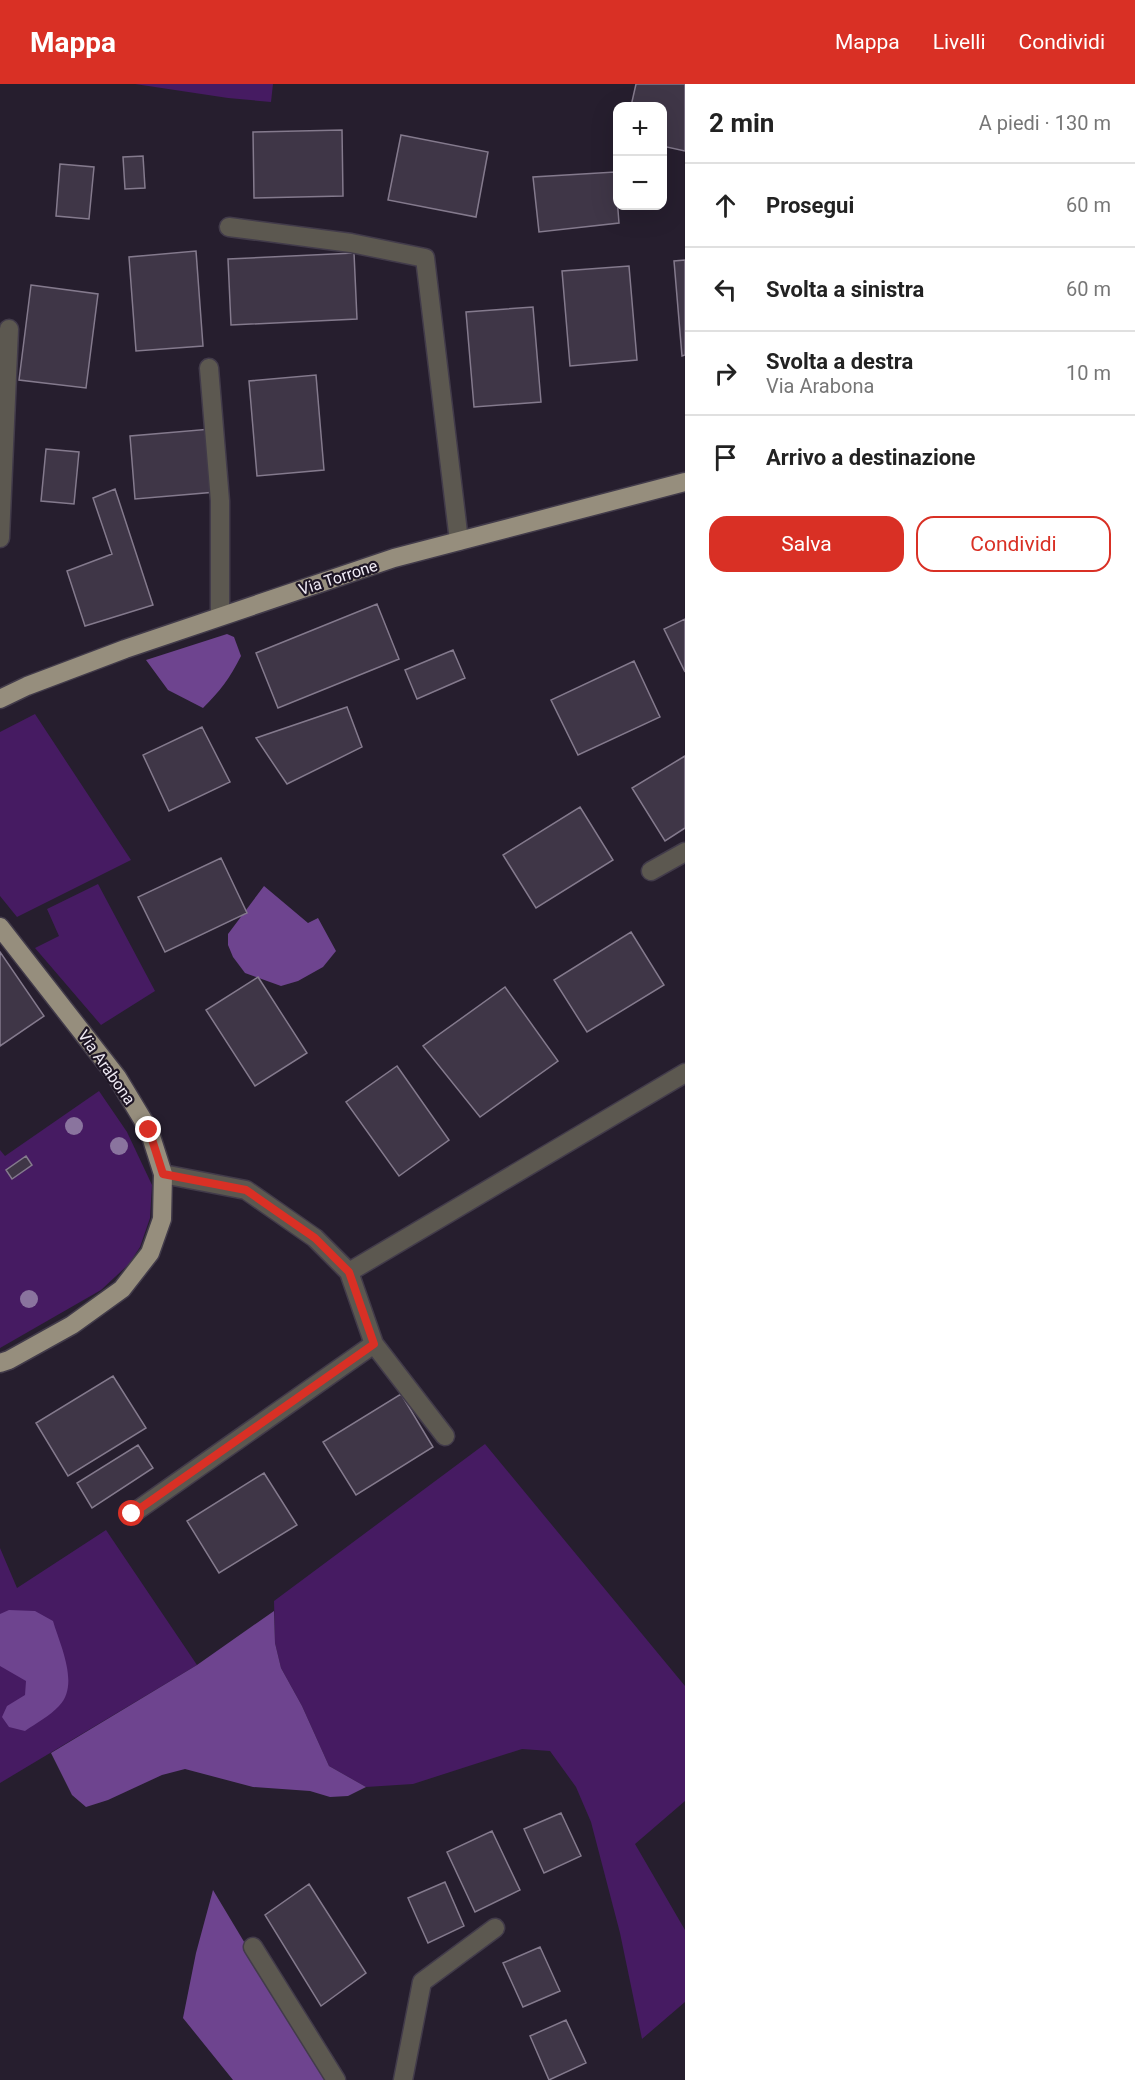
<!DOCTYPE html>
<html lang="it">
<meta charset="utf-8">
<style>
:root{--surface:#fff;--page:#f2f2f2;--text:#222;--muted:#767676;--line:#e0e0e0;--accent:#d93025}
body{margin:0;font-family:Roboto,sans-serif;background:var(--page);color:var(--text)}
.controls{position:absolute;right:18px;top:18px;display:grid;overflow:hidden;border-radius:12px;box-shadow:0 6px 24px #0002}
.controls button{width:54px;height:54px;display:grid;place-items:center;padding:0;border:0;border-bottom:2px solid var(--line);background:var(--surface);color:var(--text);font:30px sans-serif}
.stop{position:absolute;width:18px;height:18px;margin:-14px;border:4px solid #d93025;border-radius:50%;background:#fff}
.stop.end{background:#d93025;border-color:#fff;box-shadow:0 2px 6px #0008}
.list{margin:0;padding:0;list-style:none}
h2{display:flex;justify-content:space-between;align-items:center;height:78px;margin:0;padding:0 24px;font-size:26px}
h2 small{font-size:20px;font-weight:400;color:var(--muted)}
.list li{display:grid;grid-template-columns:39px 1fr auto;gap:18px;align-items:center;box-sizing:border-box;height:84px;padding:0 24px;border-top:2px solid var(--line)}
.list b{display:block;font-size:22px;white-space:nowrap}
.list p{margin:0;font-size:20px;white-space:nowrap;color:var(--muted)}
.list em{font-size:20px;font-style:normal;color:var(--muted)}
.actions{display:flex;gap:12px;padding:18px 24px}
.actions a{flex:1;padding:14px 0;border:2px solid var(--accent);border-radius:18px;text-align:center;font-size:21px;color:var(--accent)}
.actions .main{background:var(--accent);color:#fff}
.icon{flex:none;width:33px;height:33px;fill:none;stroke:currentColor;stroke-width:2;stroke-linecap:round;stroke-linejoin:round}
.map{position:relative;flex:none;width:685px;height:1996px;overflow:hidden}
header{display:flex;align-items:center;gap:36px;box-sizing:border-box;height:84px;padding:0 30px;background:var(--accent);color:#fff}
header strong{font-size:28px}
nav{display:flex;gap:33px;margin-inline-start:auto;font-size:21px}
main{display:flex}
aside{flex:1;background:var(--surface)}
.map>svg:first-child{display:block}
.green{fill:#461b62}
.forest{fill:#6e448f}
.building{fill:#3f3647;stroke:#847a8d;stroke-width:1.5}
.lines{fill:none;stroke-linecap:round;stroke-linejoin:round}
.minor-casing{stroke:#423b4a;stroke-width:21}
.major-casing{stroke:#423b4a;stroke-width:21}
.minor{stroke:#5c5850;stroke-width:18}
.major{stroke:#968e7d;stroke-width:18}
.tree{fill:#8a749e}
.route{stroke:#d93025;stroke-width:8}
.labels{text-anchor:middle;stroke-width:4.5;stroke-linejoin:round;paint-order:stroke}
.street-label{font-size:16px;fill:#efeaf4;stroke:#1d1524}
</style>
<header>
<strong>Mappa</strong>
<nav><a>Mappa</a><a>Livelli</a><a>Condividi</a></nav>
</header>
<main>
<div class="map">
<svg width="685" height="1996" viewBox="0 0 685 1996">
<rect width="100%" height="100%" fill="#261e2e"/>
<!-- green -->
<path class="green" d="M 135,0 L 273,0 L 271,18 L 228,14 Z
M 35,630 L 131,776 L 17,833 L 0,812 L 0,648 Z
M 98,800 L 155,907 L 101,941 L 35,864 L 59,852 L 47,825 Z
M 99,1007 L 127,1048 L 152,1101 L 150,1134 L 140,1163 L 129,1180 L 101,1206 L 0,1264 L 0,1066 L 5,1072 Z
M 485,1360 L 685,1602 L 685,1717 L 635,1760 L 685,1846 L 685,1918 L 642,1955 L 620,1849 L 591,1738 L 576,1703 L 550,1667 L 522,1665 L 413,1700 L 366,1703 L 329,1682 L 302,1622 L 281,1584 L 275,1559 L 274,1517 Z
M 106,1446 L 197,1581 L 0,1699 L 0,1464 L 17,1504 Z"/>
<!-- forest -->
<path class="forest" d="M 227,550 L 234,553 L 241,572 C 230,594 220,607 203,624 L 168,606 L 146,576 Z
M 264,802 L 308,839 L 318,834 L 336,867 L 323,883 L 298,897 L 281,902 L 245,889 L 233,873 L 228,861 L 228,850 Z
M 9,1526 L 35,1527 L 53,1537 C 60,1561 80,1601 59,1622 C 50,1632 36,1639 25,1647 L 9,1643 L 2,1633 L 7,1622 L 25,1611 L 26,1597 L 0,1582 L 0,1530 Z
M 274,1527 L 275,1559 L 281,1584 L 302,1622 L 329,1682 L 366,1703 L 348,1712 L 330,1713 L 310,1707 L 253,1703 L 185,1685 L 162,1691 L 108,1716 L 86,1723 L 72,1711 L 51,1669 L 197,1581 Z
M 213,1806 L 327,1996 L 233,1996 L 183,1934 L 196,1869 Z"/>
<!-- building -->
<path class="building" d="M 636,0 L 685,0 L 685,67 L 662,62 L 662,22 L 631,22 Z
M 342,46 L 343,112 L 254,114 L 253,48 Z
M 401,51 L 488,68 L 476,133 L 388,116 Z
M 143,72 L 145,104 L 125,105 L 123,73 Z
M 60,80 L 94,83 L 89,135 L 56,132 Z
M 615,88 L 619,139 L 539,148 L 533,93 Z
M 196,167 L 203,262 L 136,267 L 129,173 Z
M 354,169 L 357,235 L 231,241 L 228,175 Z
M 685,176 L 685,271 L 682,272 L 674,177 Z
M 629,182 L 637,276 L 570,282 L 562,187 Z
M 31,201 L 98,210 L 86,304 L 19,296 Z
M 533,223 L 541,318 L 474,323 L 466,228 Z
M 316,291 L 324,386 L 257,392 L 249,297 Z
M 211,345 L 216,408 L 135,415 L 130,352 Z
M 46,365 L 79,368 L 74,420 L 41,417 Z
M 115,405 L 153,521 L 85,542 L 67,487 L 112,470 L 93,414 Z
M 377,520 L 399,575 L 278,624 L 256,569 Z
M 685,535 L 685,588 L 664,545 Z
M 453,566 L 465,594 L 417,615 L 405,586 Z
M 634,577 L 660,633 L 578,671 L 551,616 Z
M 347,623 L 362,663 L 287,700 L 256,654 Z
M 202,643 L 230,698 L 169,727 L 143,671 Z
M 685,672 L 685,744 L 665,757 L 632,704 Z
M 580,723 L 613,776 L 536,824 L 503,771 Z
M 221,774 L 247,829 L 165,868 L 138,813 Z
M 631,848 L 664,901 L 587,948 L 554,896 Z
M 0,868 L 44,932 L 0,962 Z
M 258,893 L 307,969 L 255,1002 L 206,926 Z
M 505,903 L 558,977 L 480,1033 L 423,962 Z
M 397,982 L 449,1056 L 399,1092 L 346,1018 Z
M 26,1072 L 32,1081 L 12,1095 L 6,1086 Z
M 113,1292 L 146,1344 L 68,1392 L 36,1339 Z
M 401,1310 L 433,1363 L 356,1411 L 323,1358 Z
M 138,1361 L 153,1384 L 92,1424 L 77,1399 Z
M 264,1389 L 297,1441 L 219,1489 L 187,1437 Z
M 561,1729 L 581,1772 L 544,1789 L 524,1745 Z
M 492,1747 L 520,1806 L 475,1828 L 447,1768 Z
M 445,1798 L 464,1842 L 428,1859 L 408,1814 Z
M 309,1800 L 366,1889 L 321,1922 L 265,1831 Z
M 540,1863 L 560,1907 L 523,1923 L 503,1879 Z
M 566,1936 L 586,1979 L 549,1996 L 530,1952 Z"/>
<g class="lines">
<!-- minor casing -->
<g class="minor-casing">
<path id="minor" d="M 229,143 L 351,159 L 425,174 L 459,457
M 209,284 L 220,417 L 220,532
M 0,454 L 9,245
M 651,787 L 685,768
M 163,1090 L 246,1106 L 315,1154 L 349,1188 L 374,1260 L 445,1352
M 349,1188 L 685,989
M 132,1430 L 374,1260
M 253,1863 L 336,1996
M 403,1996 L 422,1898 L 495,1844"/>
</g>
<!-- major casing -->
<g class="major-casing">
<path id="major" d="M 0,615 L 27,602 L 125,565 L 394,474 L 685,398
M 0,843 L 117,993 L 149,1046 L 163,1090 L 162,1135 L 150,1169 L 122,1205 L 72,1241 L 9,1276 L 0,1279"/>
</g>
<!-- minor -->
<use href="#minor" class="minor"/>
<!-- major -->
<use href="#major" class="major"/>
</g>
<!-- trees -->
<g class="tree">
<circle cx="74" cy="1042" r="9"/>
<circle cx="119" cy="1062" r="9"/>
<circle cx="29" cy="1215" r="9"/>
</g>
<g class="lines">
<!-- route -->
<path class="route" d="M 132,1430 L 374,1260 L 349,1188 L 315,1154 L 246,1106 L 163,1090 L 149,1046"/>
</g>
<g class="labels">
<!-- street labels -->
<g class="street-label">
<text transform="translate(338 493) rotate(-18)" y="6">Via Torrone</text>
<text transform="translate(107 983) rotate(55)" y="6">Via Arabona</text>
</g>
</g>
</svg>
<div class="controls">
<button>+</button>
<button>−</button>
</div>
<div class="stop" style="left:132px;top:1430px"></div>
<div class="stop end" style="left:149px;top:1046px"></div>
</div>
<aside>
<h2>2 min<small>A piedi · 130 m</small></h2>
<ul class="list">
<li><svg class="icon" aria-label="ahead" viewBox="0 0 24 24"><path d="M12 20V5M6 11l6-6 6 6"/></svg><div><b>Prosegui</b></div><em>60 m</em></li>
<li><svg class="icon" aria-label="left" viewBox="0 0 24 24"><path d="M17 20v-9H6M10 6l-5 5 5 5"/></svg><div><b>Svolta a sinistra</b></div><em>60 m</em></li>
<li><svg class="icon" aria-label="right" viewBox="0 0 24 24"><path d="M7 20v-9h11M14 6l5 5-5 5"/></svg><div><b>Svolta a destra</b><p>Via Arabona</p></div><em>10 m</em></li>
<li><svg class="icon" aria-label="arrive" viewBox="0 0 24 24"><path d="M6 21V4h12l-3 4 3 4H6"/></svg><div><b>Arrivo a destinazione</b></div></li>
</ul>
<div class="actions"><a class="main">Salva</a><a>Condividi</a></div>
</aside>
</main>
